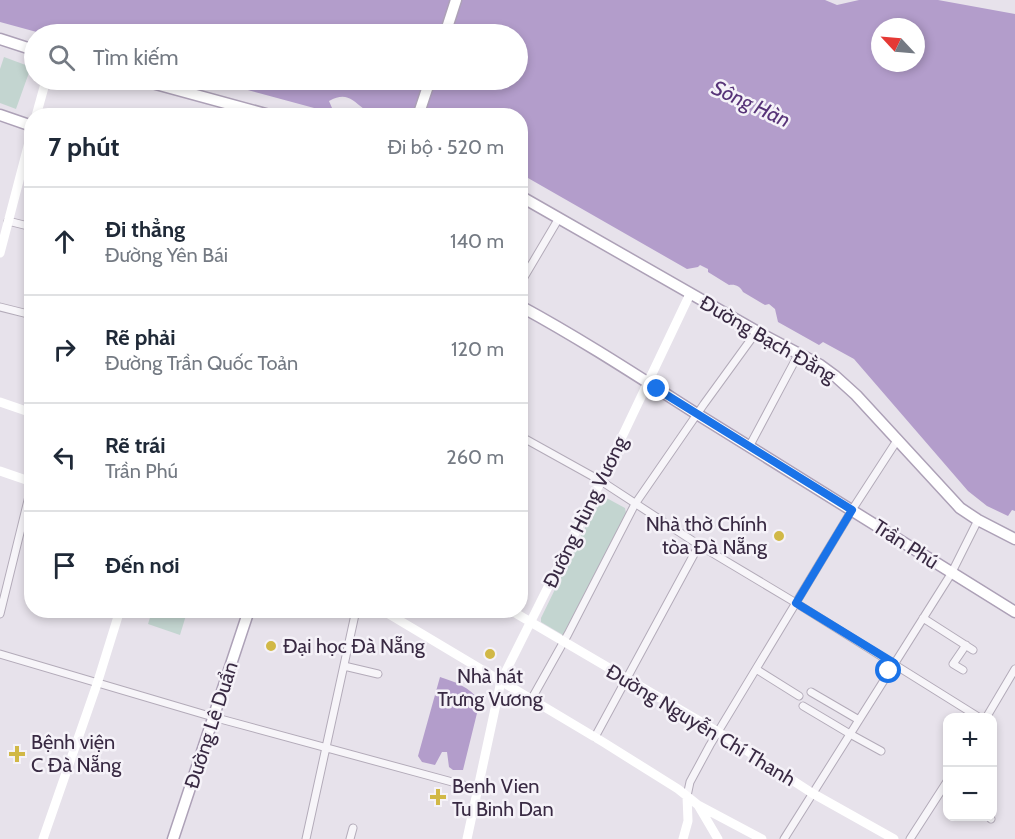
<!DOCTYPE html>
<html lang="vi">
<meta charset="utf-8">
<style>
:root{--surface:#fff;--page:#f6f6f7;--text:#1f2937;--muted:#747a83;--line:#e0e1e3}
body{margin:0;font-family:Cabin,sans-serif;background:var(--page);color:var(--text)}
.controls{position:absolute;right:18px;bottom:18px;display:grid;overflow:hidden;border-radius:12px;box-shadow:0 3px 9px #0003}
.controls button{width:54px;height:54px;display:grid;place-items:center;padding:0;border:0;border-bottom:2px solid var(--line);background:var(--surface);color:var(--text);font:30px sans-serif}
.compass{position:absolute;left:871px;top:18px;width:54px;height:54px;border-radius:50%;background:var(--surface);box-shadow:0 3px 9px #0003;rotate:296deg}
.stop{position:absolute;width:18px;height:18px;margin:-14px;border:4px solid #1a73e8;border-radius:50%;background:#fff}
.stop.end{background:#1a73e8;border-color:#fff;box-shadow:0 2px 6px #0008}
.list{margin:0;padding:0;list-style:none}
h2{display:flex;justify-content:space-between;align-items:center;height:78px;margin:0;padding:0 24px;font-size:26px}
h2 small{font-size:20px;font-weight:400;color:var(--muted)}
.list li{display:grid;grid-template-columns:39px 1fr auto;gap:18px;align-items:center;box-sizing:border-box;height:108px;padding:0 24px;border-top:2px solid var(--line)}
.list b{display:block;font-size:22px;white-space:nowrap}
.list p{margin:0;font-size:20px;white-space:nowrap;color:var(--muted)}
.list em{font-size:20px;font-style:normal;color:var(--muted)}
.icon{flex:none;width:33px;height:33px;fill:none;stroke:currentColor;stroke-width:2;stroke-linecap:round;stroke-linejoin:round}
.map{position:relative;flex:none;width:1015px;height:839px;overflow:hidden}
.search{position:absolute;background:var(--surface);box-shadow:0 3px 9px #0003;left:24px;top:24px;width:504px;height:66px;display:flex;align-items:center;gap:15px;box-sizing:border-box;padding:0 21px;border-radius:33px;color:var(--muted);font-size:22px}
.panel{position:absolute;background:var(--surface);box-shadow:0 3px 9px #0003;left:24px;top:108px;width:504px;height:510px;border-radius:24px}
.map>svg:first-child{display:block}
.green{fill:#c3d5d0}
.water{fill:#b39dcb;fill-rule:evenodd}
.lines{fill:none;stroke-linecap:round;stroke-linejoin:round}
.street-casing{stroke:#b3abb9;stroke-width:9}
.primary-casing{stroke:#ada1b7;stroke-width:13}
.street{stroke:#f7f5f9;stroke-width:7}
.secondary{stroke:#fff;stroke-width:9}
.primary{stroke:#fff;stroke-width:10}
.route{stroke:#1a73e8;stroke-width:8}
.poi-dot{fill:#d1b846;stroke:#f5f2f8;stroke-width:2}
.labels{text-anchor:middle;stroke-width:5;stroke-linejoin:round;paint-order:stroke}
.street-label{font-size:20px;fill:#392a43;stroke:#f5f2f8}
.poi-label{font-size:20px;fill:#392a43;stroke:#f5f2f8;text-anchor:start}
.water-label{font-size:21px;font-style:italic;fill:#573378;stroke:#f5f2f8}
</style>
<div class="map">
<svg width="1015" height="839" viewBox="0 0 1015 839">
<rect width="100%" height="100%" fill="#e7e2eb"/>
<!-- green -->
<path class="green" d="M 4,57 L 31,67 L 16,109 L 0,103 L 0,69 Z
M 601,495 L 625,508 L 626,513 L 563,635 L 541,622 L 541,618 Z
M 183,611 L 187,612 L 180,635 L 148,624 L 152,611 Z"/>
<!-- water -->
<path class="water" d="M 0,0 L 825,0 L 837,5 L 859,0 L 938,0 L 1015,14 L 1015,511 L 1012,510 L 1008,516 L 987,506 L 968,491 L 854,359 L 823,342 L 819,345 L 778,322 L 775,309 L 769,304 L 765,305 L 743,292 C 740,286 735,284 729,285 L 708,272 L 708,269 L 700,265 L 698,267 L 687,269 L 521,174 L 520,116 L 362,115 L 364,109 C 351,99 346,92 329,101 L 332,108 L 342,115 L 340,115 L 211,80 L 518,80 L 518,34 L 44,34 L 0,22 ZM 880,27 L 916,27 L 916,63 L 880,63 Z
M 440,677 C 456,682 469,687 480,701 L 463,770 L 453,770 L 449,767 L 447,752 L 442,752 L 435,765 L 422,762 L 418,756 Z"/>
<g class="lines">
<!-- street casing -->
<g class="street-casing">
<path id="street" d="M 8,221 L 32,227
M 520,284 L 559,218
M 0,307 L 32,315
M 520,436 L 601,481 L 699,545 L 796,603 L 980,718
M 749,447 L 798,355
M 0,614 L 32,484
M 923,618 L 973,650
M 0,654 L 213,717 L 478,789
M 344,666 L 378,674
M 756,669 L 799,696
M 963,670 L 953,664 L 966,645
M 811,692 L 859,720
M 531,700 L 568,634 L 635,504 L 704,404 L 757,331
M 803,706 L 850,734 L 881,751
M 986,718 L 1015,669
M 595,737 L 699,545
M 687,796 L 690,782 L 710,745 L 852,510 L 898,439
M 988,816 L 991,819
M 306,839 L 356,610
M 350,839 L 353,828
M 784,839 L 951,574 L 978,520
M 910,839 L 948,780"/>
</g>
<!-- primary casing -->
<g class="primary-casing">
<path id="primary" d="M 445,34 L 456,0
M 0,39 L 34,50
M 141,80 L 273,116
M 0,115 L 32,126
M 418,116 L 430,80
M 520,196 L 765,336 L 820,365 L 835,376 L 856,395 L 960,508 L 978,520 L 1015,539
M 520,306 C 581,339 639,377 697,414 L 1015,612
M 173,839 L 249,610"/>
</g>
<!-- street -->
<use href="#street" class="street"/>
<!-- secondary -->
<path class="secondary" d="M 36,116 L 46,80
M 0,253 L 32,131
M 0,402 L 32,413
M 0,471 L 32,482
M 382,610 L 603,742 L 678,789 L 698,805 L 762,839
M 510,610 L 718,732 L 812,793 L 894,839
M 698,805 L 718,839
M 43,839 L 97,684 L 120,610
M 467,839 L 501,681 L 601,481 L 690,294
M 683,839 L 688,821 L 687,796"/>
<!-- primary -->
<use href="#primary" class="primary"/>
</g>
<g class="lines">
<!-- route -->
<path class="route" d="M 657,389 L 852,510 L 796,603 L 894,663 L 889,671"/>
</g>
<!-- markers -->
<g class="poi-dot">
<circle cx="779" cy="536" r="6"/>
<circle cx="271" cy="646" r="6"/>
<circle cx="490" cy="654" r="6"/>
<path d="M14 745h6v6h6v6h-6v6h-6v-6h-6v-6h6z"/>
<path d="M435 788h6v6h6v6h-6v6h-6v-6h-6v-6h6z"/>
</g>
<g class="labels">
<!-- street labels -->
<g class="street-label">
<text transform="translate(768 339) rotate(30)" y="7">Đường Bạch Đằng</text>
<text transform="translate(585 512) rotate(-64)" y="7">Đường Hùng Vương</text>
<text transform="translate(906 544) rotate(33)" y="7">Trần Phú</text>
<text transform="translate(211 725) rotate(-72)" y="7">Đường Lê Duẩn</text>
<text transform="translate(701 725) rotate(31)" y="7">Đường Nguyễn Chí Thanh</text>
</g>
<!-- poi labels -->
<g class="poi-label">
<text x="767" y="531" text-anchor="end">Nhà thờ Chính<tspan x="767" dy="23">tòa Đà Nẵng</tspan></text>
<text x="283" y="653">Đại học Đà Nẵng</text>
<text x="490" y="683" text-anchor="middle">Nhà hát<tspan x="490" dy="23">Trưng Vương</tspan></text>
<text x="31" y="749">Bệnh viện<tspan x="31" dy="23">C Đà Nẵng</tspan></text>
<text x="452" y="793">Benh Vien<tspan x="452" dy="23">Tu Binh Dan</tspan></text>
</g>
<!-- water labels -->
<g class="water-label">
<text transform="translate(751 104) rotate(25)" y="7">Sông Hàn</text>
</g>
</g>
</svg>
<div class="controls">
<button>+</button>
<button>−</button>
</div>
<svg class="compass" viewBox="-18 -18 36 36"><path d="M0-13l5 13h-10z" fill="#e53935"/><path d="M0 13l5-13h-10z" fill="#747a83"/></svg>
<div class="stop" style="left:889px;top:671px"></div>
<div class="stop end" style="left:657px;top:389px"></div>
<div class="search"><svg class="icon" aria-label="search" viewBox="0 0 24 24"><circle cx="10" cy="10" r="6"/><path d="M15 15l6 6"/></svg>Tìm kiếm</div>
<section class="panel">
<h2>7 phút<small>Đi bộ · 520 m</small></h2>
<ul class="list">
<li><svg class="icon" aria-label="ahead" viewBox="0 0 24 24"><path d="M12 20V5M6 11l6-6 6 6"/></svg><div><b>Đi thẳng</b><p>Đường Yên Bái</p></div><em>140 m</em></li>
<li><svg class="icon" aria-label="right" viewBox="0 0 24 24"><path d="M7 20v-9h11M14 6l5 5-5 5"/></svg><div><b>Rẽ phải</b><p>Đường Trần Quốc Toản</p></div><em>120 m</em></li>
<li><svg class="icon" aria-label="left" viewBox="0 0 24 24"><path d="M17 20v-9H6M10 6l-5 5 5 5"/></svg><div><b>Rẽ trái</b><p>Trần Phú</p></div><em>260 m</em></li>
<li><svg class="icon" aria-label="arrive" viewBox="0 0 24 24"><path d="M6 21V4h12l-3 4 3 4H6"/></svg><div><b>Đến nơi</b></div></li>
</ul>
</section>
</div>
